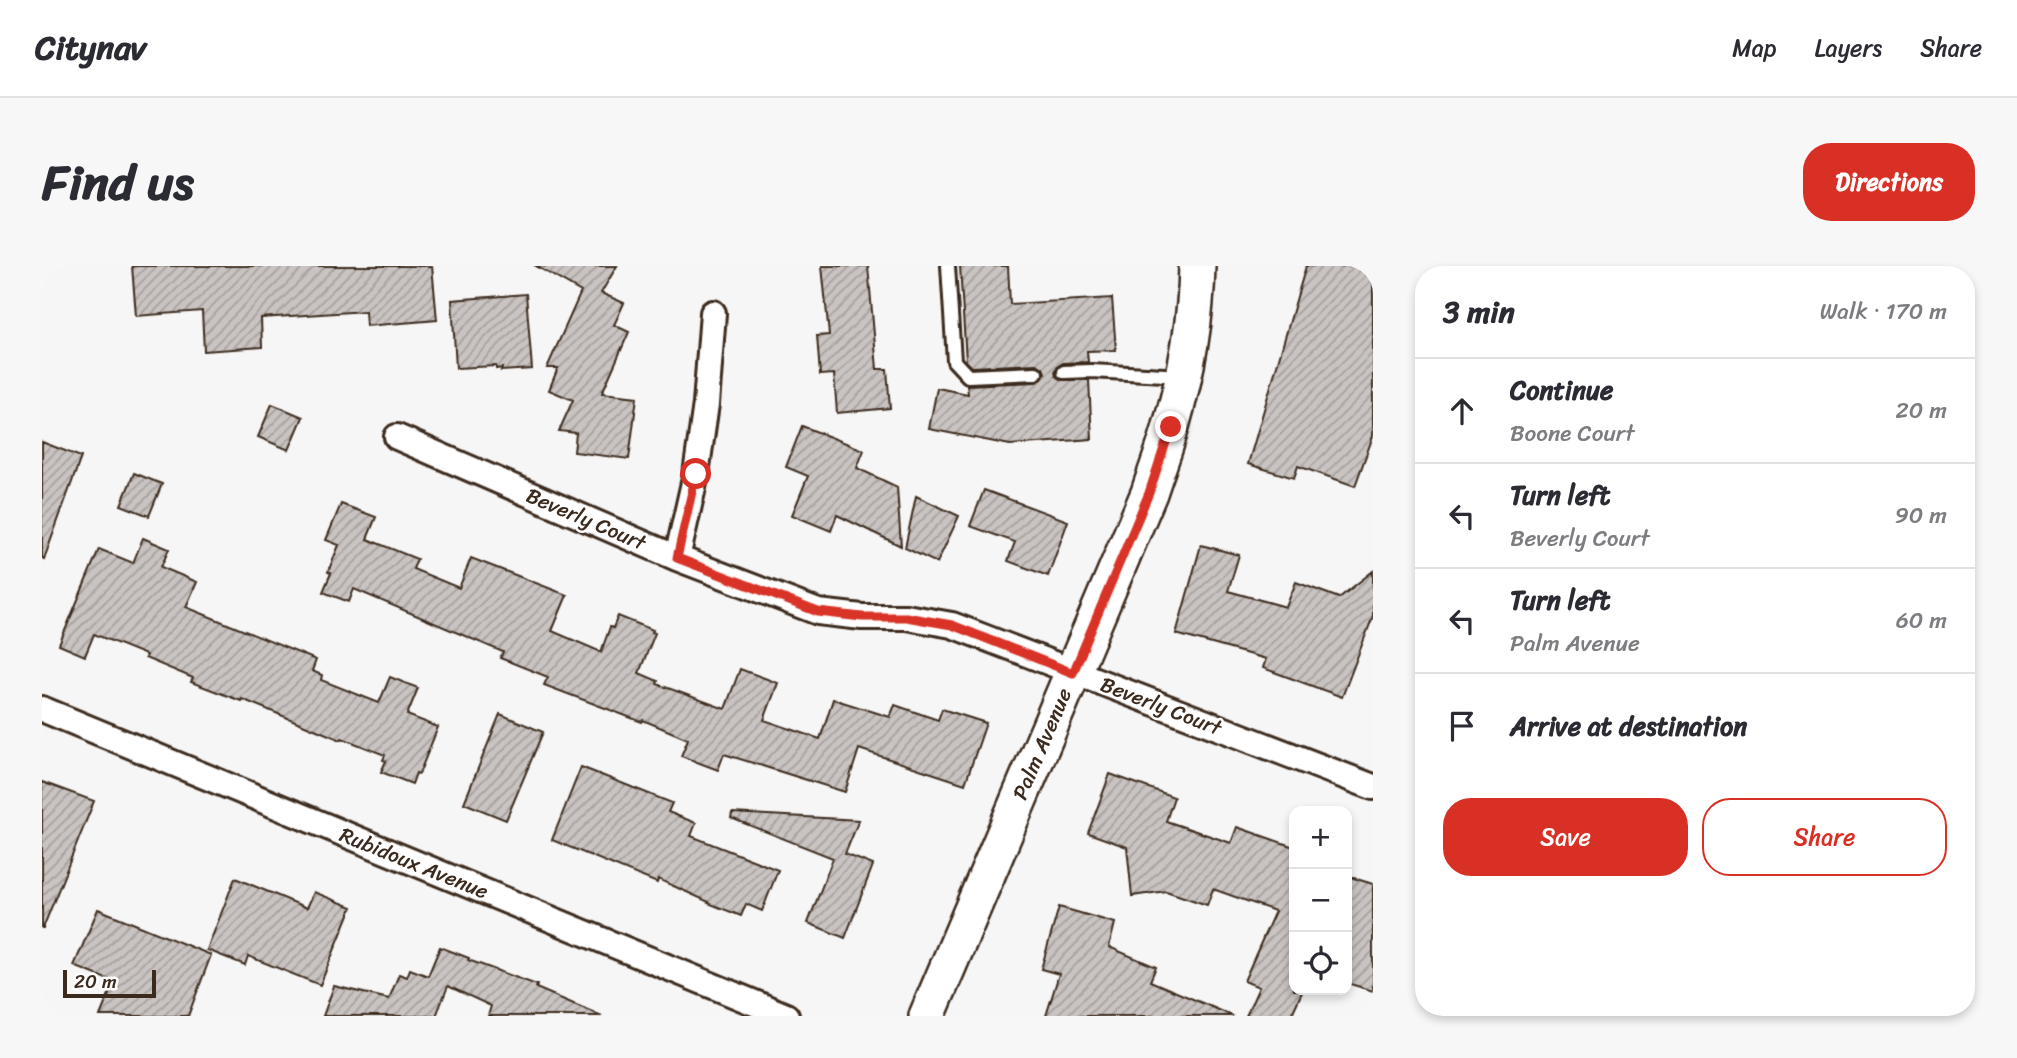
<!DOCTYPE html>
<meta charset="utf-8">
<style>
:root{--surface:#fff;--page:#f7f7f7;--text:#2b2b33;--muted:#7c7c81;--line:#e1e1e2;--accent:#d93025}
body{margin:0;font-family:Sriracha,sans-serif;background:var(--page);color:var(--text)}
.controls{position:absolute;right:21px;bottom:21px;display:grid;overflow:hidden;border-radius:14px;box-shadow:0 4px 10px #0003}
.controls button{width:63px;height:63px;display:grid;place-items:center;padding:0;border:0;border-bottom:2px solid var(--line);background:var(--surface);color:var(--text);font:35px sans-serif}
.scale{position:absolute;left:21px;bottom:18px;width:93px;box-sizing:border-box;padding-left:7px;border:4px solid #3b2a1e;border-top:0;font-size:19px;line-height:24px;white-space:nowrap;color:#3b2a1e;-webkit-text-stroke:5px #fff;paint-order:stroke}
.stop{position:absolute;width:21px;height:21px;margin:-16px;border:5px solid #d93025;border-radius:50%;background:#fff}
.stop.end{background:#d93025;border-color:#fff;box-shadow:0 2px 7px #0008}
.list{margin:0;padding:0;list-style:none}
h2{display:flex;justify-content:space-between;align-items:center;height:91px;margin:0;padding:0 28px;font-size:30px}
h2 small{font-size:23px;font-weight:400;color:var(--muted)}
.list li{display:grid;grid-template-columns:46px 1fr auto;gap:21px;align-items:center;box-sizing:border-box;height:105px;padding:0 28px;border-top:2px solid var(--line)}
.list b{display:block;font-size:26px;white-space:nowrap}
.list p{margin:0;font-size:23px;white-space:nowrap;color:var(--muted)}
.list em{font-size:23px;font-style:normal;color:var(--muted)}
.actions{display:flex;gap:14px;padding:21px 28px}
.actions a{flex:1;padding:16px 0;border:2px solid var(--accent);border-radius:28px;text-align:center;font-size:24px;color:var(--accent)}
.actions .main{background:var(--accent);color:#fff}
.icon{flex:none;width:38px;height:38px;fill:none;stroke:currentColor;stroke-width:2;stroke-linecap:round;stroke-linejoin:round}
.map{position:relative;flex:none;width:1331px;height:750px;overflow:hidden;border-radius:28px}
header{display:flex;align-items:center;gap:42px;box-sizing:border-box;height:98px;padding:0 35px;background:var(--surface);border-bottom:2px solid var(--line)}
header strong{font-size:33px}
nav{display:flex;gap:38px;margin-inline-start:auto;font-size:24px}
.intro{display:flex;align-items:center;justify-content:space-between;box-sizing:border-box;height:168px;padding:0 42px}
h1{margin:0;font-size:49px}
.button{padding:18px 32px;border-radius:28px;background:var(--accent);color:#fff;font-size:24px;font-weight:700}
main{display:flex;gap:42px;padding:0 42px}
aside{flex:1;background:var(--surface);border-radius:28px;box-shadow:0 4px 10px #0003}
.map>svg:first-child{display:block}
.building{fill:url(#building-hatch);stroke:#3b2a1e;stroke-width:2}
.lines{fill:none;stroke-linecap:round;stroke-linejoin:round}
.lane-casing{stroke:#3b2a1e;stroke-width:18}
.street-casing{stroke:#3b2a1e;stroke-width:30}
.secondary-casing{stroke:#3b2a1e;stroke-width:40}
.lane{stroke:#fff;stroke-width:12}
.street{stroke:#fff;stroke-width:24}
.secondary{stroke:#fff;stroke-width:35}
.route{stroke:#d93025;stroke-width:9}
.labels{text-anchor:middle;stroke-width:5;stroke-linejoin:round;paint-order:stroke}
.street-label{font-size:21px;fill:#3b2a1e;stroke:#fff}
</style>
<header>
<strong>Citynav</strong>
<nav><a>Map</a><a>Layers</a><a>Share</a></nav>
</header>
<div class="intro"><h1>Find us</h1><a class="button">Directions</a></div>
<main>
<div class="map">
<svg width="1331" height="750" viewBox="0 0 1331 750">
<defs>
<pattern id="building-hatch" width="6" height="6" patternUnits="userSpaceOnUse" patternTransform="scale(1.75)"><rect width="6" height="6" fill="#c9c3c1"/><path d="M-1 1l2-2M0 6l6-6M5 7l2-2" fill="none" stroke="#a49f9c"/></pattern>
</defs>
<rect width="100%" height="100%" fill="#f7f6f6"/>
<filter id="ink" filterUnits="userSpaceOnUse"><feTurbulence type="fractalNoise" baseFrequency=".0143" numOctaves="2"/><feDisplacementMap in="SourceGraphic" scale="14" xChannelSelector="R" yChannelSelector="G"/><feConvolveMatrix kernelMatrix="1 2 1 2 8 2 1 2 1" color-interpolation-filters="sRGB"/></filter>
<g filter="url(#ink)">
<!-- building -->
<path class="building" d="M 90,0 L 390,0 L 395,54 L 324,60 L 323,45 L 219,52 L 220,81 L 162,85 L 160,45 L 94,50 Z
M 494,0 L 575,0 L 559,27 L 582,37 L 572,59 L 587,66 L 560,127 L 595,131 L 587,193 L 532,186 L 534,167 L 517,165 L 531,134 L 507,124 L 516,102 L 505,102 L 539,26 Z
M 780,0 L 826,0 L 835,103 L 845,103 L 848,142 L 795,147 L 792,108 L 778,109 L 775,70 L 787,69 Z
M 918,0 L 966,0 L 968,38 L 1070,32 L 1074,84 L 1045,85 L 1046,96 L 1021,97 L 1015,101 L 1013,106 L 1014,110 L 1019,114 L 1047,114 L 1050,173 L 968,179 L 887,163 L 895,122 L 926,128 L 925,119 L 994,116 L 999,114 L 1003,107 L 1001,102 L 994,98 L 930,101 L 924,95 Z
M 1264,0 L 1331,0 L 1331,170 L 1313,220 L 1256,200 L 1252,212 L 1206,198 Z
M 484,28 L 490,103 L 459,105 L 460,102 L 454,103 L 454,100 L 414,102 L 410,34 Z
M 230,138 L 261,151 L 247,184 L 216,171 Z
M 760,160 L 822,184 L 815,202 L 855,221 L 859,280 L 795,249 L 789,265 L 750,249 L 766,210 L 744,201 Z
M 0,176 L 39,191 L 2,293 L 0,292 Z
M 92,207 L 120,218 L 107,250 L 79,239 Z
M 942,224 L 1026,255 L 1006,310 L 966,295 L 973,276 L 928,260 Z
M 874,230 L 917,250 L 895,297 L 863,282 Z
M 299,238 L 334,251 L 325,273 L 375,293 L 371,303 L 417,322 L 429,292 L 525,329 L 510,365 L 559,386 L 568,361 L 571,362 L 576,350 L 611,364 L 610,366 L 613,367 L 597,407 L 616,415 L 615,418 L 683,443 L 698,403 L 736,417 L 722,454 L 778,473 L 791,433 L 848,451 L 853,439 L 896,454 L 900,443 L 944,457 L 923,518 L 817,483 L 803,526 L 682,488 L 676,504 L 639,490 L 646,473 L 601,454 L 600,456 L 502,419 L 506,411 L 458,392 L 461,386 L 312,323 L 307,336 L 281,326 L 289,307 L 286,306 L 297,279 L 284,274 Z
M 101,272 L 127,283 L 119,301 L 155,316 L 144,341 L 274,394 L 270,405 L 280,409 L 279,414 L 337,437 L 348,411 L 376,422 L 365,449 L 396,461 L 377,508 L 374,507 L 370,518 L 339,506 L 344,495 L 341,494 L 343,489 L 300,472 L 299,474 L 200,433 L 199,435 L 149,416 L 151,412 L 103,392 L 104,389 L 52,368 L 43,390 L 17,379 L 57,283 L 91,297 Z
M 1159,279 L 1197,289 L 1186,325 L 1244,341 L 1254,316 L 1297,332 L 1331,305 L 1331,350 L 1300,431 L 1221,402 L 1224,393 L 1134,368 Z
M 458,448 L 501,466 L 464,554 L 422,537 Z
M 539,501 L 630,537 L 626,546 L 654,557 L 649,570 L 736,604 L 720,645 L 704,638 L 699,650 L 666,637 L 667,636 L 616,613 L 615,617 L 510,574 Z
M 1068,508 L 1132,531 L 1124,555 L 1189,577 L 1195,561 L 1252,581 L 1252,724 L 1261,724 L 1249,750 L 1204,750 L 1217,721 L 1202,715 L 1233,645 L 1171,623 L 1165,639 L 1124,625 L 1090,630 L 1085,581 L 1046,567 Z
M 0,516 L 52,535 L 1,662 L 0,662 Z
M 690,547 L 817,554 L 803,588 L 831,599 L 803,672 L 766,657 L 791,592 L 689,552 Z
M 1305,610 L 1331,618 L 1331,725 L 1305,717 Z
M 193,612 L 265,642 L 272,626 L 310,641 L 278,719 L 206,690 L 203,699 L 165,684 Z
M 1017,641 L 1073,657 L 1067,681 L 1114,701 L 1108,715 L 1191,750 L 1004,750 L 1017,708 L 999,703 Z
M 56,643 L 169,689 L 146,750 L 58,750 L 72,716 L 32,700 Z
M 398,681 L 427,692 L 426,694 L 495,719 L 494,722 L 560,750 L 446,750 L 449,740 L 406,720 L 394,750 L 281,750 L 292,720 L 347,733 L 357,708 L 365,711 L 368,703 L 386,710 Z"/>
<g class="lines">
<!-- lane casing -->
<g class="lane-casing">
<path id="lane" d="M 906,0 L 912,95 L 926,110 L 994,107
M 1022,106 L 1049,105 L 1141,110"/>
</g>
<!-- street casing -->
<g class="street-casing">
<path id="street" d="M 355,171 L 635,292 L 776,346 L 820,351 L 864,351 L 910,359 L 1331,521
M 635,292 L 654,208 L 664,138 L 671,47
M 0,443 L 744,750"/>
</g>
<!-- secondary casing -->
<g class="secondary-casing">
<path id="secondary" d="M 885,750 L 1107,227 C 1114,205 1123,183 1129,160 C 1144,109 1154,53 1155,0"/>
</g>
<!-- lane -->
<use href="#lane" class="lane"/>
<!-- street -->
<use href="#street" class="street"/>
<!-- secondary -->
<use href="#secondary" class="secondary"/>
</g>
</g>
<g class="lines" filter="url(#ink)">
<!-- route -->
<path class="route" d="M 654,208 L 635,292 L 776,346 L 820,351 L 864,351 L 910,359 L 1031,407 L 1107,227 L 1129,161"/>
</g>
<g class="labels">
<!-- street labels -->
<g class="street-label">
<text transform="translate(544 253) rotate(23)" y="7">Beverly Court</text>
<text transform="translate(1119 440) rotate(21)" y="7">Beverly Court</text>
<text transform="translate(1000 478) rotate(-67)" y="7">Palm Avenue</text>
<text transform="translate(372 597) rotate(22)" y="7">Rubidoux Avenue</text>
</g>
</g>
</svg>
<div class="controls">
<button>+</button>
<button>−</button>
<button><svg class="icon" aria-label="locate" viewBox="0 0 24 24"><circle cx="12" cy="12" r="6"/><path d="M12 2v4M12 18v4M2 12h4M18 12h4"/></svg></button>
</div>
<div class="scale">20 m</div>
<div class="stop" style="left:654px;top:208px"></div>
<div class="stop end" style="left:1129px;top:161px"></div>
</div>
<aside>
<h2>3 min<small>Walk · 170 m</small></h2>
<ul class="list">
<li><svg class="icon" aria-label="ahead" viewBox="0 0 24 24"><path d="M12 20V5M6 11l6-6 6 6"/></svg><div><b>Continue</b><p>Boone Court</p></div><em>20 m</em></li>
<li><svg class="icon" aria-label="left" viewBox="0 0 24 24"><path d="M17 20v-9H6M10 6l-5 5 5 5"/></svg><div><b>Turn left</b><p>Beverly Court</p></div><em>90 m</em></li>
<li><svg class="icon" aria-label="left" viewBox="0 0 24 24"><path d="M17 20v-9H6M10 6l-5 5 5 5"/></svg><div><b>Turn left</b><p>Palm Avenue</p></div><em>60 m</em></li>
<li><svg class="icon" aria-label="arrive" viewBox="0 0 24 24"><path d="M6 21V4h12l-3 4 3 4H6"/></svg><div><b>Arrive at destination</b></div></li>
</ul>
<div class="actions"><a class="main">Save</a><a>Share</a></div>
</aside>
</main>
